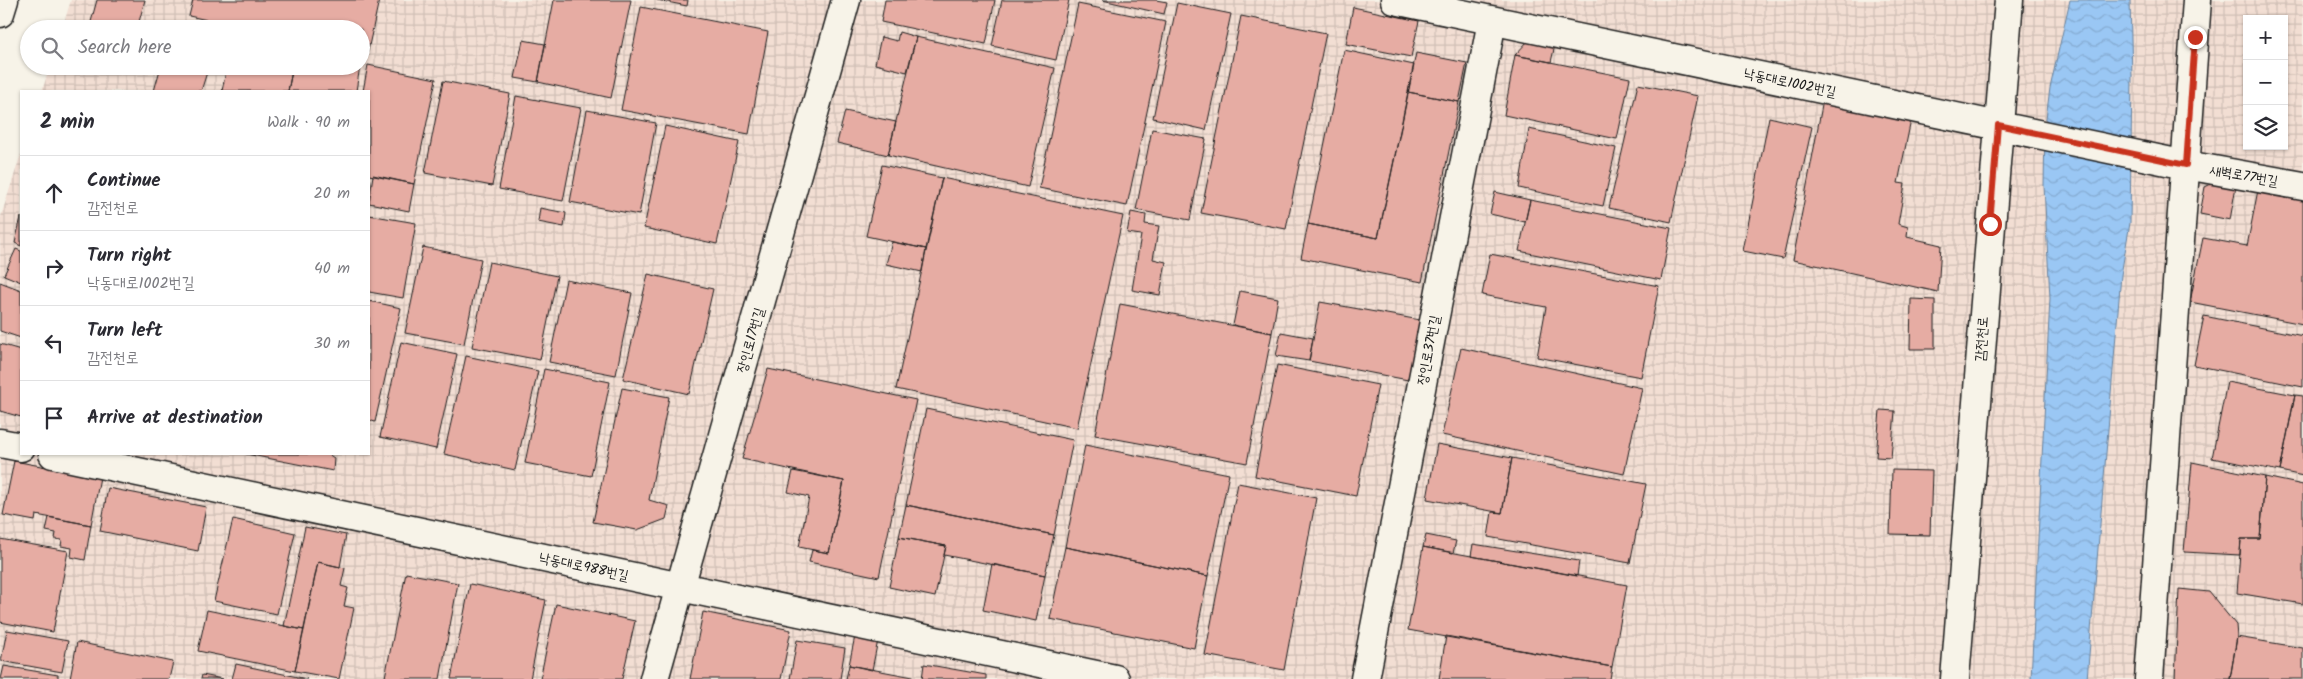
<!DOCTYPE html>
<meta charset="utf-8">
<style>
:root{--surface:#fff;--page:#f2f2f3;--text:#2b2b33;--muted:#7c7c81;--line:#e1e1e2}
body{margin:0;font-family:Kalam,"Poor Story",sans-serif;background:var(--page);color:var(--text)}
.controls{position:absolute;right:15px;top:15px;display:grid;overflow:hidden;border-radius:0px;box-shadow:0 1px 4px #0004}
.controls button{width:45px;height:45px;display:grid;place-items:center;padding:0;border:0;border-bottom:1px solid var(--line);background:var(--surface);color:var(--text);font:25px sans-serif}
.stop{position:absolute;width:15px;height:15px;margin:-11px;border:4px solid #c8321e;border-radius:50%;background:#fff}
.stop.end{background:#c8321e;border-color:#fff;box-shadow:0 1px 5px #0008}
.list{margin:0;padding:0;list-style:none}
h2{display:flex;justify-content:space-between;align-items:center;height:65px;margin:0;padding:0 20px;font-size:21px}
h2 small{font-size:16px;font-weight:400;color:var(--muted)}
.list li{display:grid;grid-template-columns:32px 1fr auto;gap:15px;align-items:center;box-sizing:border-box;height:75px;padding:0 20px;border-top:1px solid var(--line)}
.list b{display:block;font-size:19px;white-space:nowrap}
.list p{margin:0;font-size:16px;white-space:nowrap;color:var(--muted)}
.list em{font-size:16px;font-style:normal;color:var(--muted)}
.icon{flex:none;width:28px;height:28px;fill:none;stroke:currentColor;stroke-width:2;stroke-linecap:round;stroke-linejoin:round}
.map{position:relative;flex:none;width:2303px;height:679px;overflow:hidden}
.search{position:absolute;background:var(--surface);box-shadow:0 1px 4px #0004;left:20px;top:20px;width:350px;height:55px;display:flex;align-items:center;gap:12px;box-sizing:border-box;padding:0 18px;border-radius:28px;color:var(--muted);font-size:19px}
.panel{position:absolute;background:var(--surface);box-shadow:0 1px 4px #0004;left:20px;top:90px;width:350px;height:365px;border-radius:0px}
.map>svg:first-child{display:block}
.industrial{fill:url(#industrial-grid);fill-rule:evenodd}
.water{fill:url(#water-waves);stroke:#68839e}
.building{fill:#e6aca3;stroke:#1c1c1c}
.lines{fill:none;stroke-linecap:round;stroke-linejoin:round}
.minor-casing{stroke:#1c1c1c;stroke-width:31}
.major-casing{stroke:#1c1c1c;stroke-width:31}
.minor{stroke:#f7f3e8;stroke-width:28}
.major{stroke:#f7f3e8;stroke-width:28}
.route{stroke:#c8321e;stroke-width:6}
.labels{text-anchor:middle;stroke-width:5;stroke-linejoin:round;paint-order:stroke}
.street-label{font-size:14px;fill:#1c1c1c;stroke:#f7f3e8}
</style>
<div class="map">
<svg width="2303" height="679" viewBox="0 0 2303 679">
<defs>
<pattern id="industrial-grid" width="8" height="8" patternUnits="userSpaceOnUse" patternTransform="scale(1.25)"><rect width="8" height="8" fill="#f2ded3"/><path d="M0 4h8M4 0v8" fill="none" stroke="#cfbeb5"/></pattern>
<pattern id="water-waves" width="16" height="10" patternUnits="userSpaceOnUse" patternTransform="scale(1.25)"><rect width="16" height="10" fill="#9ac7f4"/><path d="M0 5q4-4 8 0t8 0" fill="none" stroke="#84aad1"/></pattern>
</defs>
<rect width="100%" height="100%" fill="#f7f3e8"/>
<filter id="ink" filterUnits="userSpaceOnUse"><feTurbulence type="fractalNoise" baseFrequency=".02" numOctaves="2"/><feDisplacementMap in="SourceGraphic" scale="10" xChannelSelector="R" yChannelSelector="G"/><feConvolveMatrix kernelMatrix="1 2 1 2 8 2 1 2 1" color-interpolation-filters="sRGB"/></filter>
<g filter="url(#ink)">
<!-- industrial -->
<path class="industrial" d="M 71,0 L 2303,0 L 2303,679 L 0,679 L 0,219 L 21,154 L 21,454 L 369,454 L 369,91 L 42,91 L 50,66 L 361,66 L 361,29 L 62,29 ZM 2247,19 L 2284,19 L 2284,146 L 2247,146 Z"/>
<!-- water -->
<path class="water" d="M 2070,0 L 2130,0 L 2132,77 L 2130,223 L 2121,275 L 2087,679 L 2031,679 L 2050,298 L 2044,186 L 2045,126 L 2050,88 Z"/>
<!-- building -->
<path class="building" d="M 97,0 L 145,0 L 137,29 L 89,29 Z
M 193,0 L 379,0 L 367,55 L 361,54 L 361,29 L 248,29 L 189,16 Z
M 554,0 L 631,0 L 611,98 L 538,82 Z
M 657,0 L 688,0 L 687,6 Z
M 885,0 L 995,0 L 986,44 L 881,22 Z
M 1002,0 L 1069,0 L 1056,60 L 992,46 Z
M 1102,0 L 1156,0 L 1167,2 L 1164,14 Z
M 1177,3 L 1231,14 L 1206,130 L 1153,118 Z
M 1078,4 L 1166,22 L 1127,206 L 1039,188 Z
M 641,7 L 768,32 L 749,134 L 621,110 Z
M 1353,7 L 1419,21 L 1411,57 L 1346,44 Z
M 1241,16 L 1326,33 L 1286,229 L 1201,213 Z
M 899,32 L 916,37 L 907,72 L 875,64 L 881,37 L 897,41 Z
M 916,37 L 1055,68 L 1028,187 L 888,155 Z
M 523,40 L 545,44 L 538,82 L 515,78 Z
M 1529,40 L 1555,45 L 1551,62 L 1515,55 Z
M 1344,50 L 1414,65 L 1378,238 L 1308,224 Z
M 1416,53 L 1467,63 L 1459,102 L 1408,92 Z
M 1515,55 L 1630,78 L 1617,139 L 1504,115 Z
M 368,65 L 436,79 L 414,184 L 369,175 L 369,91 L 363,91 Z
M 104,66 L 126,66 L 124,72 Z
M 161,66 L 209,66 L 201,91 L 154,91 Z
M 227,66 L 293,66 L 288,91 L 222,91 Z
M 293,66 L 360,66 L 356,91 L 288,91 Z
M 443,81 L 510,94 L 492,186 L 425,173 Z
M 1638,84 L 1698,96 L 1671,222 L 1609,208 Z
M 1408,92 L 1459,102 L 1422,282 L 1301,258 L 1308,224 L 1378,238 Z
M 516,96 L 581,108 L 563,201 L 499,189 Z
M 1823,100 L 1911,120 L 1898,183 L 1905,184 L 1898,224 L 1908,227 L 1907,237 L 1941,245 L 1938,292 L 1793,260 Z
M 587,110 L 656,123 L 639,215 L 570,202 Z
M 845,111 L 896,122 L 888,155 L 837,143 Z
M 1769,117 L 1812,127 L 1783,259 L 1743,251 Z
M 665,126 L 739,142 L 717,244 L 644,228 Z
M 1152,129 L 1206,139 L 1190,220 L 1136,210 Z
M 1529,129 L 1616,148 L 1603,206 L 1519,188 Z
M 882,165 L 942,178 L 926,249 L 866,236 Z
M 373,175 L 414,184 L 409,211 L 369,203 Z
M 942,178 L 1123,216 L 1077,428 L 896,389 Z
M 2217,181 L 2236,186 L 2230,220 L 2200,214 L 2205,187 Z
M 2258,190 L 2303,199 L 2303,324 L 2190,302 L 2203,238 L 2247,246 Z
M 1495,192 L 1530,200 L 1525,222 L 1490,214 Z
M 1530,200 L 1671,228 L 1661,280 L 1519,251 Z
M 540,208 L 566,213 L 564,227 L 538,222 Z
M 1131,212 L 1146,215 L 1145,224 L 1159,226 L 1153,259 L 1166,262 L 1160,295 L 1132,290 L 1141,235 L 1127,233 Z
M 369,215 L 416,223 L 403,298 L 369,292 Z
M 21,217 L 21,246 L 15,243 Z
M 892,242 L 926,249 L 922,272 L 886,264 Z
M 423,247 L 481,259 L 464,344 L 405,333 Z
M 16,249 L 21,251 L 21,282 L 4,275 Z
M 1490,254 L 1659,286 L 1641,377 L 1537,357 L 1546,307 L 1482,295 Z
M 489,262 L 557,276 L 540,360 L 472,347 Z
M 648,274 L 713,289 L 689,394 L 623,379 Z
M 566,280 L 632,293 L 616,375 L 549,362 Z
M 0,282 L 21,290 L 21,338 L 0,331 Z
M 1240,291 L 1278,298 L 1272,333 L 1233,325 Z
M 1911,299 L 1935,300 L 1935,349 L 1910,349 Z
M 369,301 L 401,308 L 375,422 L 369,420 Z
M 1320,302 L 1420,320 L 1408,380 L 1309,361 Z
M 1120,304 L 1272,333 L 1247,463 L 1095,435 Z
M 2204,316 L 2303,336 L 2303,387 L 2194,365 Z
M 1281,332 L 1313,338 L 1309,361 L 1276,356 Z
M 401,342 L 457,354 L 436,449 L 380,437 Z
M 0,344 L 21,350 L 21,417 L 0,411 Z
M 1461,348 L 1642,388 L 1624,474 L 1442,435 Z
M 466,356 L 538,371 L 515,470 L 444,454 Z
M 1277,365 L 1378,385 L 1356,496 L 1255,476 Z
M 544,369 L 610,382 L 591,476 L 525,463 Z
M 768,369 L 916,400 L 879,577 L 809,562 L 812,550 L 829,553 L 844,481 L 742,459 Z
M 2227,382 L 2295,395 L 2280,471 L 2212,458 Z
M 622,388 L 669,397 L 649,500 L 669,506 L 666,519 L 637,530 L 593,522 Z
M 2295,395 L 2303,396 L 2303,476 L 2280,471 Z
M 926,409 L 1073,440 L 1054,535 L 906,505 Z
M 1880,410 L 1895,411 L 1891,458 L 1876,457 Z
M 1437,444 L 1512,458 L 1502,513 L 1427,499 Z
M 1085,445 L 1229,474 L 1208,576 L 1065,547 Z
M 246,454 L 328,454 L 334,458 L 333,471 Z
M 1512,458 L 1646,484 L 1630,563 L 1488,537 L 1492,512 L 1502,513 Z
M 14,461 L 100,477 L 91,525 L 36,515 L 35,521 L 3,515 Z
M 2192,462 L 2265,477 L 2260,539 L 2241,539 L 2240,555 L 2184,552 Z
M 1892,470 L 1932,471 L 1930,535 L 1890,534 Z
M 793,471 L 844,481 L 829,553 L 799,547 L 809,497 L 788,492 Z
M 2265,477 L 2303,485 L 2303,604 L 2237,593 L 2241,539 L 2260,539 Z
M 1238,483 L 1316,498 L 1284,670 L 1205,655 Z
M 108,488 L 206,507 L 198,551 L 100,531 Z
M 906,505 L 1054,535 L 1045,575 L 944,555 L 946,546 L 899,537 Z
M 49,517 L 91,525 L 85,560 L 71,557 L 72,548 L 61,546 L 62,540 L 55,539 L 56,533 L 46,531 Z
M 233,519 L 295,533 L 277,614 L 214,601 Z
M 305,527 L 346,535 L 340,567 L 318,562 L 304,630 L 284,626 Z
M 1426,535 L 1456,541 L 1453,553 L 1423,547 Z
M 899,537 L 946,546 L 935,597 L 889,587 Z
M 0,539 L 68,551 L 53,632 L 0,622 Z
M 1473,544 L 1579,561 L 1577,576 L 1471,556 Z
M 1065,547 L 1208,576 L 1194,648 L 1050,619 Z
M 1423,547 L 1627,585 L 1612,667 L 1408,630 Z
M 318,562 L 345,568 L 341,586 L 348,588 L 344,606 L 354,608 L 339,679 L 295,671 Z
M 992,564 L 1045,575 L 1036,621 L 983,610 Z
M 406,573 L 458,583 L 440,679 L 396,679 L 385,677 Z
M 470,584 L 546,600 L 530,679 L 451,679 Z
M 2179,589 L 2209,592 L 2236,625 L 2237,637 L 2230,679 L 2175,679 Z
M 556,604 L 635,621 L 622,679 L 540,679 Z
M 207,610 L 304,630 L 295,671 L 198,651 Z
M 703,612 L 791,630 L 781,679 L 690,679 Z
M 7,630 L 68,641 L 62,672 L 1,661 Z
M 855,636 L 878,640 L 872,670 L 849,665 Z
M 1446,636 L 1612,667 L 1610,679 L 1439,679 Z
M 2237,637 L 2303,648 L 2303,679 L 2230,679 Z
M 797,640 L 845,648 L 840,679 L 790,679 Z
M 77,642 L 173,662 L 169,679 L 70,679 Z
M 236,664 L 307,679 L 232,679 Z
M 924,664 L 986,675 L 986,679 L 922,679 Z
M 849,665 L 913,677 L 912,679 L 846,679 Z
M 4,666 L 58,675 L 58,679 L 1,679 Z
M 202,675 L 223,679 L 201,679 Z"/>
<g class="lines">
<!-- minor casing -->
<g class="minor-casing">
<path id="minor" d="M 1395,0 L 2186,165 L 2303,186
M 0,443 L 21,447
M 53,454 L 1115,679
M 654,679 L 846,0
M 1365,679 L 1492,21
M 1955,679 L 2009,0
M 2149,679 L 2197,0"/>
</g>
<!-- major casing -->
<g class="major-casing">
<path id="major" d="M 0,13 L 4,0"/>
</g>
<!-- minor -->
<use href="#minor" class="minor"/>
<!-- major -->
<use href="#major" class="major"/>
</g>
</g>
<g class="lines" filter="url(#ink)">
<!-- route -->
<path class="route" d="M 1990,224 L 1998,125 L 2186,165 L 2195,37"/>
</g>
<g class="labels">
<!-- street labels -->
<g class="street-label">
<text transform="translate(1790 82) rotate(12)" y="5">낙동대로1002번길</text>
<text transform="translate(2244 175) rotate(10)" y="5">새벽로77번길</text>
<text transform="translate(1981 339) rotate(-86)" y="5">감전천로</text>
<text transform="translate(750 340) rotate(-74)" y="5">장인로17번길</text>
<text transform="translate(1428 350) rotate(-79)" y="5">장인로37번길</text>
<text transform="translate(584 566) rotate(12)" y="5">낙동대로988번길</text>
</g>
</g>
</svg>
<div class="controls">
<button>+</button>
<button>−</button>
<button><svg class="icon" aria-label="layers" viewBox="0 0 24 24"><path d="M12 4l9 5-9 5-9-5zM3 14l9 5 9-5"/></svg></button>
</div>
<div class="stop" style="left:1990px;top:224px"></div>
<div class="stop end" style="left:2195px;top:37px"></div>
<div class="search"><svg class="icon" aria-label="search" viewBox="0 0 24 24"><circle cx="10" cy="10" r="6"/><path d="M15 15l6 6"/></svg>Search here</div>
<section class="panel">
<h2>2 min<small>Walk · 90 m</small></h2>
<ul class="list">
<li><svg class="icon" aria-label="ahead" viewBox="0 0 24 24"><path d="M12 20V5M6 11l6-6 6 6"/></svg><div><b>Continue</b><p>감전천로</p></div><em>20 m</em></li>
<li><svg class="icon" aria-label="right" viewBox="0 0 24 24"><path d="M7 20v-9h11M14 6l5 5-5 5"/></svg><div><b>Turn right</b><p>낙동대로1002번길</p></div><em>40 m</em></li>
<li><svg class="icon" aria-label="left" viewBox="0 0 24 24"><path d="M17 20v-9H6M10 6l-5 5 5 5"/></svg><div><b>Turn left</b><p>감전천로</p></div><em>30 m</em></li>
<li><svg class="icon" aria-label="arrive" viewBox="0 0 24 24"><path d="M6 21V4h12l-3 4 3 4H6"/></svg><div><b>Arrive at destination</b></div></li>
</ul>
</section>
</div>
